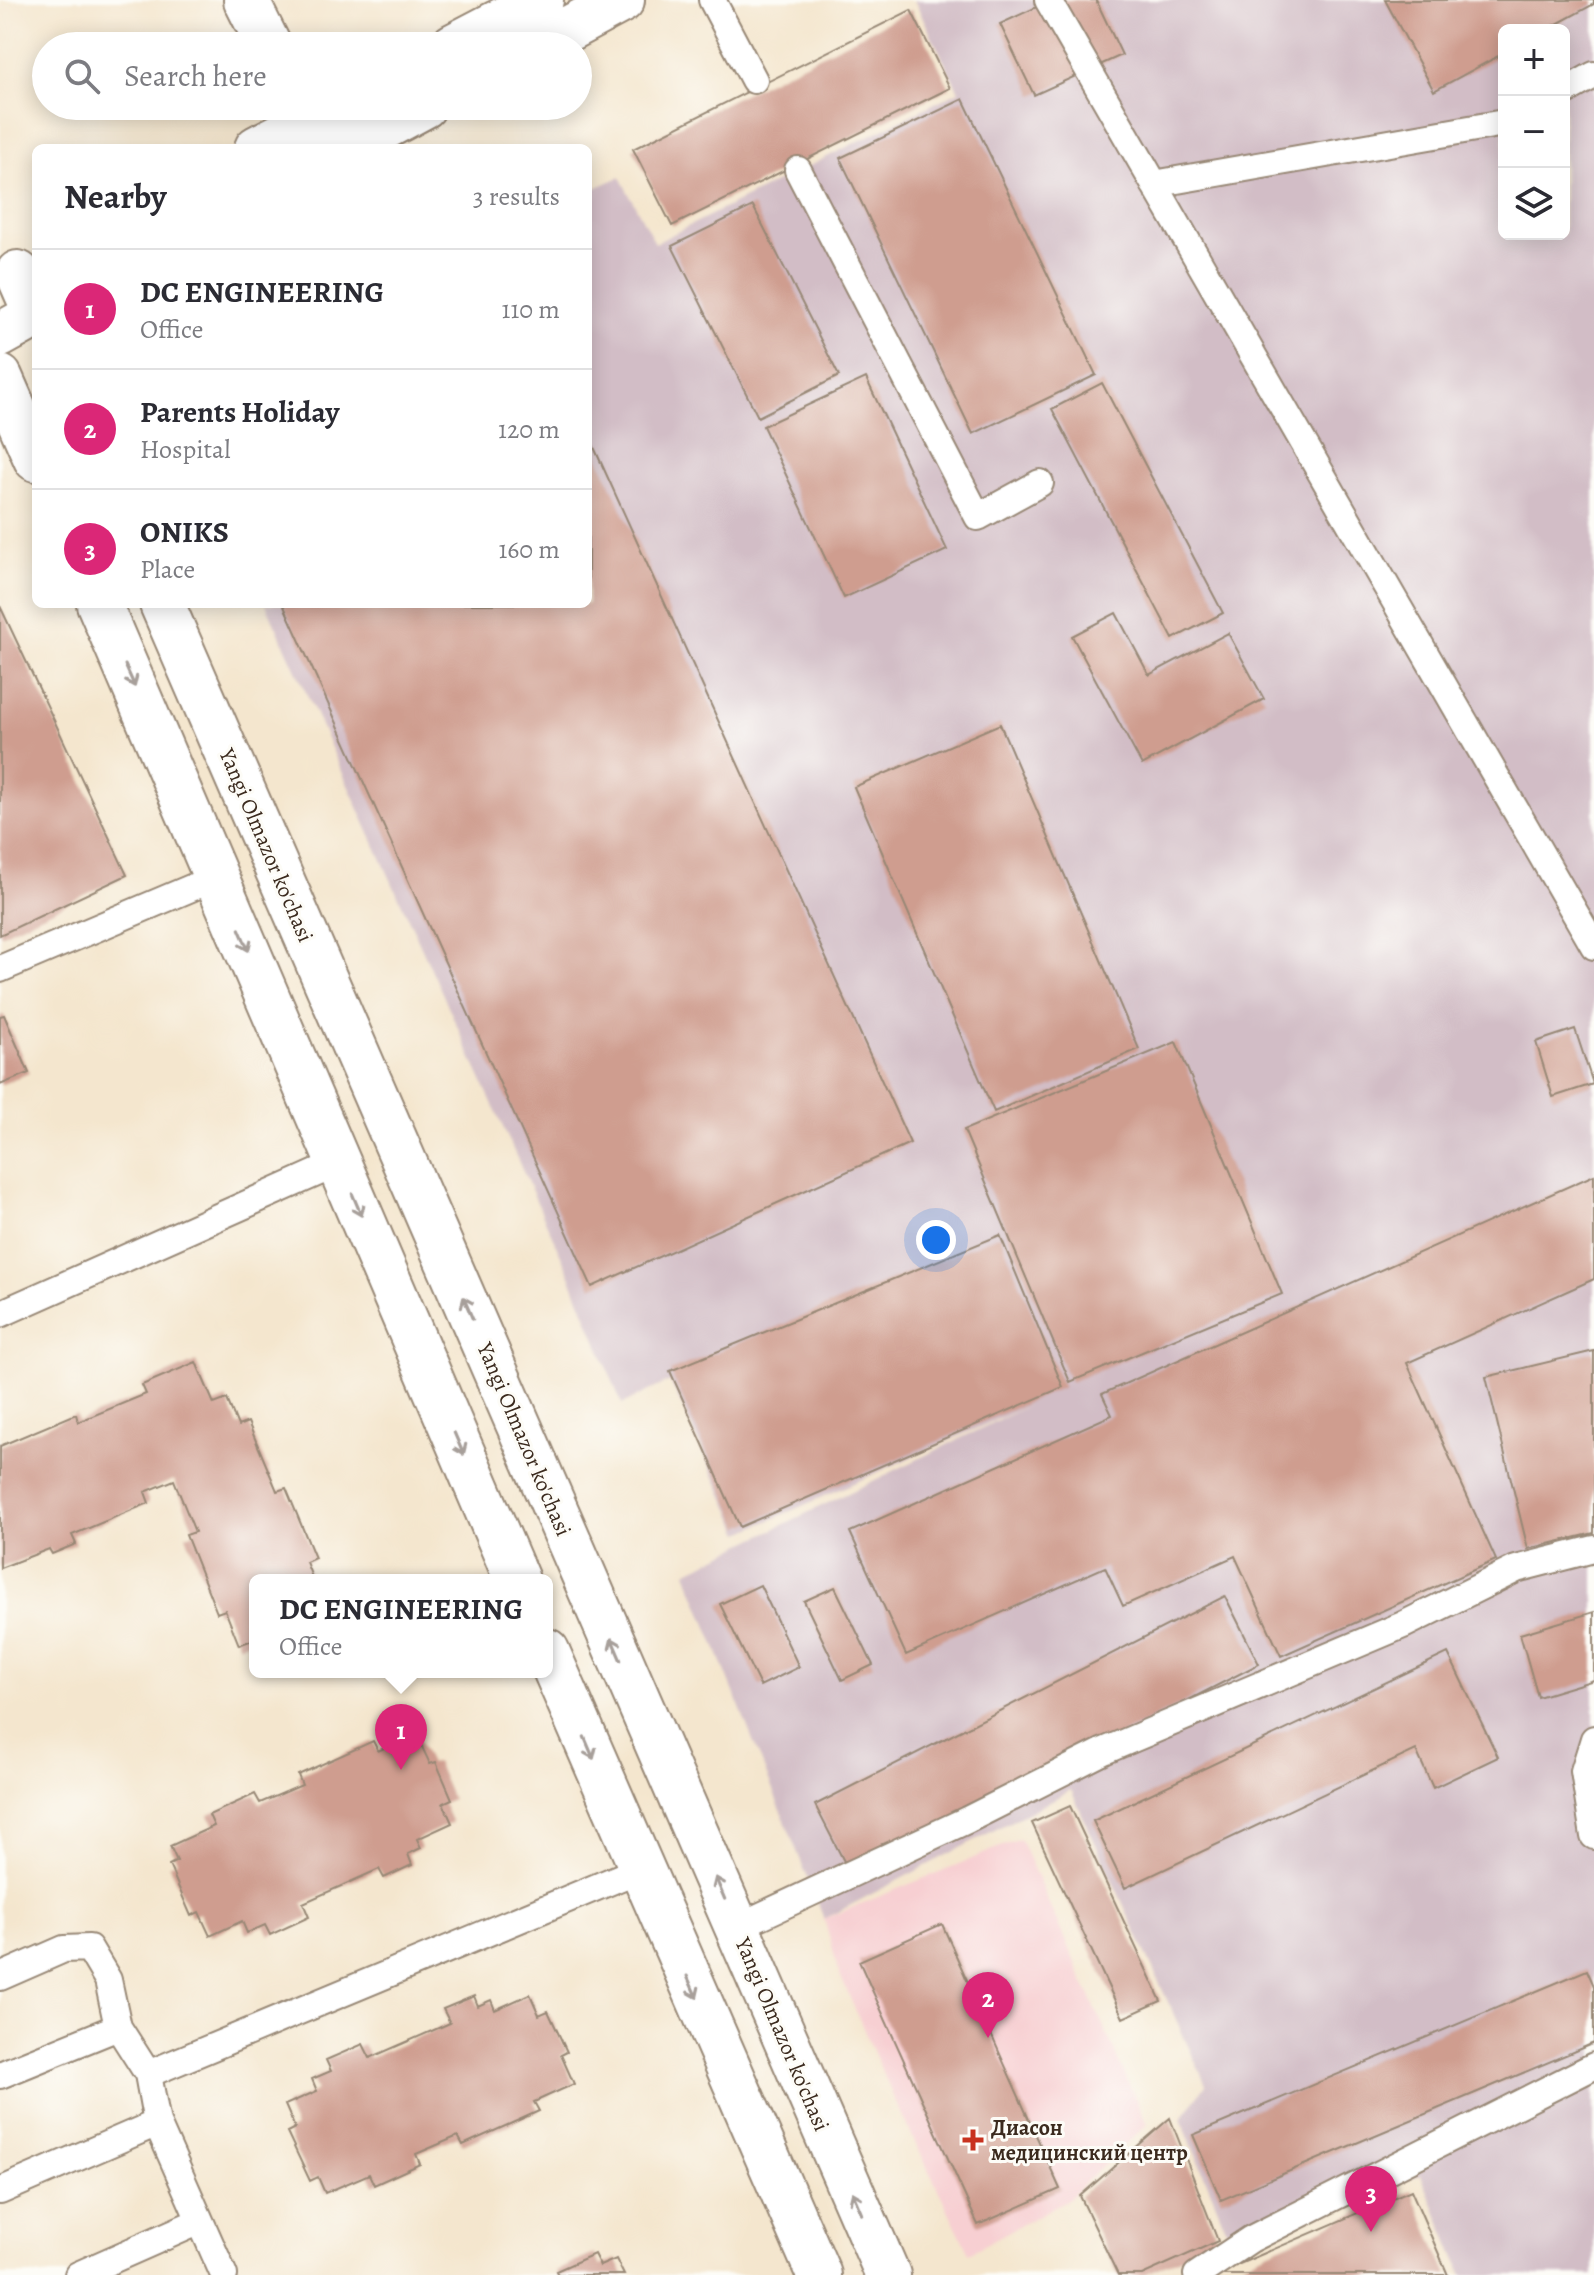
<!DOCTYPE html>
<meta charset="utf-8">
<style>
:root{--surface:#fff;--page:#f7f7f7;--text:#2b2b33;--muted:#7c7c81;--line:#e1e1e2;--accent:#db2777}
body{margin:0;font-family:Alegreya,serif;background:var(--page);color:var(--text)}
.controls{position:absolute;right:24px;top:24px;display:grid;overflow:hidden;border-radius:12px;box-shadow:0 4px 20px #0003}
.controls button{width:72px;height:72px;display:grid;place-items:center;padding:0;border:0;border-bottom:2px solid var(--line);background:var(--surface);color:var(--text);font:40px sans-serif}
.you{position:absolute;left:936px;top:1240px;width:28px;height:28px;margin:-20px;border:6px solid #fff;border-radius:50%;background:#1a73e8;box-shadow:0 0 0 12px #1a73e833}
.badge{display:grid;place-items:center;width:52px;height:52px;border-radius:50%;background:var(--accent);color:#fff;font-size:26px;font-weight:700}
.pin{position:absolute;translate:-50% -66px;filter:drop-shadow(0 2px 4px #0008)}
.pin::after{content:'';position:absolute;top:42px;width:28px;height:24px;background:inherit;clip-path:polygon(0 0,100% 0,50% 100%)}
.popup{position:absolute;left:249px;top:1574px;width:304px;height:104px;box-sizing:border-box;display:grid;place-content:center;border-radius:12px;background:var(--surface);filter:drop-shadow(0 2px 6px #0005);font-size:26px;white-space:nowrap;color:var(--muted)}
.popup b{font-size:30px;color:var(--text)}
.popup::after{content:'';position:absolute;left:50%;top:100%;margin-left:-16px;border:16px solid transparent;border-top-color:var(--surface)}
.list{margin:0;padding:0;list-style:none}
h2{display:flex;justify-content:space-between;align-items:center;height:104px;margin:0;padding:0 32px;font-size:34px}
h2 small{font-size:26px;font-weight:400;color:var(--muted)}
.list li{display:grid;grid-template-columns:52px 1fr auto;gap:24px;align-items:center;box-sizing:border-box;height:120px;padding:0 32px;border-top:2px solid var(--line)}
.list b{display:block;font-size:30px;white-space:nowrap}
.list p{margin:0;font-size:26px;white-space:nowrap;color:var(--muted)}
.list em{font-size:26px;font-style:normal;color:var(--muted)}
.icon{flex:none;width:44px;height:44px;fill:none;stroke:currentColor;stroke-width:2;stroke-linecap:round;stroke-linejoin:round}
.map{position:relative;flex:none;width:1594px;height:2275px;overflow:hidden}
.search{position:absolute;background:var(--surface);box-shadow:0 4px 20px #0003;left:32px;top:32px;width:560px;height:88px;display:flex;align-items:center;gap:20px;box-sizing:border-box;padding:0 28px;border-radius:44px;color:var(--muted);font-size:30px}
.panel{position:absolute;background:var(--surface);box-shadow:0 4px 20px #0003;left:32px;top:144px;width:560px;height:464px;border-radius:12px}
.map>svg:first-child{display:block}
.built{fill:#f7cfd2}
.industrial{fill:#d2bdc6;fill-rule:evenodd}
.building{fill:#cf9d8f}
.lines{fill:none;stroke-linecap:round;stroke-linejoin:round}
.service-casing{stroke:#988876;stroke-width:30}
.minor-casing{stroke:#988876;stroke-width:48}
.secondary-casing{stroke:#988876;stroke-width:48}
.service{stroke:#fff;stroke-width:26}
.minor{stroke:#fff;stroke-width:44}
.secondary{stroke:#fff;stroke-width:44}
.oneway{stroke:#a79f9a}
.poi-dot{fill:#c8321e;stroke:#fdfcf7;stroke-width:3}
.labels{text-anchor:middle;stroke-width:6;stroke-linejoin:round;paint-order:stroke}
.street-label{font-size:22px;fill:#3b2a1e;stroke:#fdfcf7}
.poi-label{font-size:22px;font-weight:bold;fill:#3b2a1e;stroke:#fdfcf7;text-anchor:start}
</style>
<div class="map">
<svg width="1594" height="2275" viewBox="0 0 1594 2275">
<rect width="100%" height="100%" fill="#fdfcf7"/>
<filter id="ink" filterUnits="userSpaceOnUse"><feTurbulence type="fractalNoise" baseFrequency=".0125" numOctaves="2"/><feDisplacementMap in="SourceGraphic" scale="16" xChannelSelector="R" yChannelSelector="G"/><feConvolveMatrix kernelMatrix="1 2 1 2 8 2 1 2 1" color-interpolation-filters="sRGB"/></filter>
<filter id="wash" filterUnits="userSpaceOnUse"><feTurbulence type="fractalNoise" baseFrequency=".006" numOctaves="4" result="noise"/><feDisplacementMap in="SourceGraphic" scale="32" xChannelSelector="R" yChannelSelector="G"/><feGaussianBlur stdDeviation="1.8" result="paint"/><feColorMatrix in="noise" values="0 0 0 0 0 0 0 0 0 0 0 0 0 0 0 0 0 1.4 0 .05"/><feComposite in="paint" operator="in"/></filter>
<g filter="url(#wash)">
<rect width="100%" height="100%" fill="#f4e6ce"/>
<!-- built -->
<path class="built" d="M 1020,1839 L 1147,2124 L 1068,2199 L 969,2253 L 895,2101 L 840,1975 L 824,1919 Z"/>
<!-- industrial -->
<path class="industrial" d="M 914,0 L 1594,0 L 1594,2275 L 1463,2275 L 1421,2175 L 1233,2245 L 1181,2119 L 1206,2085 L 1071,1790 L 824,1919 L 686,1572 L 1029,1405 L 741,1533 L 670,1381 L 622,1404 L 569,1273 L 266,604 L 588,604 L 588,191 L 620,177 L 655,243 L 959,91 ZM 1504,30 L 1564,30 L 1564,234 L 1504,234 Z"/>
<g id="blocks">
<!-- building -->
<path class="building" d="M 1052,0 L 1096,0 L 1122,55 L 1034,95 L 1000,24 Z
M 1385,0 L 1594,0 L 1594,4 L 1546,30 L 1504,30 L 1504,53 L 1434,91 Z
M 911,10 L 950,88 L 672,226 L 633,149 Z
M 963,99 L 1096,375 L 973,434 L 840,158 Z
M 753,206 L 839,376 L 758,417 L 672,246 Z
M 866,378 L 947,550 L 844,598 L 763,426 Z
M 1102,383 L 1223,613 L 1173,639 L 1052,409 Z
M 588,434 L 910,1143 L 592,1287 L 283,604 L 588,604 Z
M 0,606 L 127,875 L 0,935 Z
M 1116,613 L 1149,675 L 1228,633 L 1264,699 L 1142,765 L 1072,636 Z
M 1000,724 L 1139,1049 L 994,1112 L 854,787 Z
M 4,1015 L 29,1073 L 0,1085 L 0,1016 Z
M 1575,1029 L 1593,1084 L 1553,1097 L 1536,1042 Z
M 1176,1042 L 1282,1294 L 1070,1382 L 964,1130 Z
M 1594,1175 L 1594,1279 L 1407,1363 L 1496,1560 L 1281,1656 L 1235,1556 L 1123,1606 L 1105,1567 L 906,1655 L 850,1532 L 1112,1415 L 1102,1394 Z
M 1000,1235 L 1063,1387 L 740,1527 L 670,1371 Z
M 1594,1351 L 1594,1533 L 1528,1549 L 1486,1377 Z
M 196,1362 L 214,1404 L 227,1399 L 238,1426 L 248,1422 L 277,1491 L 286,1488 L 315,1558 L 306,1562 L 313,1580 L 255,1580 L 255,1639 L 239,1645 L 225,1610 L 217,1613 L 186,1535 L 195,1532 L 174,1480 L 145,1492 L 149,1503 L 72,1535 L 76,1544 L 52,1554 L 49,1549 L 0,1568 L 0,1446 L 76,1414 L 78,1422 L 146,1394 L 142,1385 Z
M 760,1585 L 799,1667 L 760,1686 L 720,1604 Z
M 835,1587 L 873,1665 L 842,1680 L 804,1601 Z
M 1225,1596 L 1259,1664 L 850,1873 L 815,1805 Z
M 1594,1612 L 1594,1680 L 1538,1697 L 1520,1634 Z
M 1448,1653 L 1498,1757 L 1433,1788 L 1416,1750 L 1125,1888 L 1093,1821 Z
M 416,1734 L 430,1764 L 436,1762 L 452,1799 L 443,1803 L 452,1823 L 417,1839 L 421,1848 L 408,1854 L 412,1865 L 384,1878 L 379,1869 L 303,1903 L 309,1917 L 270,1935 L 265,1925 L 247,1933 L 242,1921 L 210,1936 L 199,1912 L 191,1916 L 169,1865 L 177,1861 L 170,1846 L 214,1826 L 209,1815 L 255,1794 L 260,1803 L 302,1785 L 298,1775 L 373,1741 L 378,1751 Z
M 1070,1806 L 1161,2001 L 1123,2018 L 1032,1823 Z
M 942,1924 L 1060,2189 L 978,2225 L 859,1961 Z
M 1587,1970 L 1594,1986 L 1594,2043 L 1221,2200 L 1193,2135 Z
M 530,1994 L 539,2015 L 548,2011 L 567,2052 L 561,2055 L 574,2084 L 534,2102 L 539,2111 L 463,2145 L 458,2136 L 416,2154 L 420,2164 L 374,2185 L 369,2174 L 325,2193 L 318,2177 L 310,2181 L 287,2132 L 295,2128 L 285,2105 L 317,2091 L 312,2079 L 331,2071 L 326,2060 L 363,2044 L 370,2058 L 450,2023 L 443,2009 L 474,1996 L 478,2006 L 491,2000 L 495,2010 Z
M 1170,2118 L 1218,2241 L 1142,2275 L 1118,2275 L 1080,2196 Z
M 1411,2190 L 1448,2275 L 1214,2275 Z
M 594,2254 L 600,2266 L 616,2259 L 624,2275 L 558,2275 L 556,2271 Z"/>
</g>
</g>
<g filter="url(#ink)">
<use href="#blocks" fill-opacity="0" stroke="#988876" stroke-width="2"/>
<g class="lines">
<!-- service casing -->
<g class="service-casing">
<path id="service" d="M 712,0 L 754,80
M 1048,0 L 1594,946
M 1564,92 L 1594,75
M 798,170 L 978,517 L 1040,483
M 1154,184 L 1504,123
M 0,969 L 217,877
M 0,1314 L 339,1163
M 1594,1739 L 1584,1771 L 1594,1836
M 737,1927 L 967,1820 L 1104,1751 L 1403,1625 L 1516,1569 L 1594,1549
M 0,1977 L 64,1949 L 89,1948 L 108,1980 L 118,2027
M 0,2075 L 118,2027 L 148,2074
M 0,2191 L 157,2123
M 78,2275 L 200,2221
M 224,2275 L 157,2123 L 148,2074 L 640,1869
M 1197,2275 L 1251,2239 L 1594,2066"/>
</g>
<!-- minor casing -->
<g class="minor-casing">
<path id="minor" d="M 246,0 L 269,46
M 299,106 L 320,148"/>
</g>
<!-- secondary casing -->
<g class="secondary-casing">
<path id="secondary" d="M 453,46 L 541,0
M 536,46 L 622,0
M 257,148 L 338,106
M 346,148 L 424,106
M 18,273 L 36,314
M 0,335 L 36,315
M 0,377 L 36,459
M 99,604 L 517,1580
M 162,604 L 888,2275
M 547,1651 L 819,2275"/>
</g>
<!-- service -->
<use href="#service" class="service"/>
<!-- minor -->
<use href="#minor" class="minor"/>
<!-- secondary -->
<use href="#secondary" class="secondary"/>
</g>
<!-- one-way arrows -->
<defs><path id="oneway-shaft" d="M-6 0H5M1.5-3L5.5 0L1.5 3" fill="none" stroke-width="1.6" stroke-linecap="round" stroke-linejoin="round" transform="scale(2)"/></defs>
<g class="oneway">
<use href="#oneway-shaft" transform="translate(130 676) rotate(66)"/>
<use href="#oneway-shaft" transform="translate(244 940) rotate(67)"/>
<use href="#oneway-shaft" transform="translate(357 1205) rotate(67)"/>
<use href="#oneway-shaft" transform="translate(468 1308) rotate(-113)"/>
<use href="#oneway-shaft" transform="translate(459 1444) rotate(67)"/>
<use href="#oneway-shaft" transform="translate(616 1649) rotate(-113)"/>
<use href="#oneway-shaft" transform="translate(589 1748) rotate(67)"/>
<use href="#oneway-shaft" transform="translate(720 1888) rotate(-113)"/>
<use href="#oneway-shaft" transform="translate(692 1987) rotate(66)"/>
<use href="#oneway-shaft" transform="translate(857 2203) rotate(-113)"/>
</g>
</g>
<!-- markers -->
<path class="poi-dot" d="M969 2128h8v8h8v8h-8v8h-8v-8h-8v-8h8z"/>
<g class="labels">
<!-- street labels -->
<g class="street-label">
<text transform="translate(267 845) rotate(67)" y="8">Yangi Olmazor ko'chasi</text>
<text transform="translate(525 1439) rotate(67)" y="8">Yangi Olmazor ko'chasi</text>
<text transform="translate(783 2034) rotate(67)" y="8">Yangi Olmazor ko'chasi</text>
</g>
<!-- poi labels -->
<g class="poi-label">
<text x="991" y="2135">Диасон<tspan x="991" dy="25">медицинский центр</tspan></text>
</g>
</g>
</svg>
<div class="controls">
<button>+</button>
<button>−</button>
<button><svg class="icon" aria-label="layers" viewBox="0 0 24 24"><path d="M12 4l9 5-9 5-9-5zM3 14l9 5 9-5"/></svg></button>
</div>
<div class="you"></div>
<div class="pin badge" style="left:401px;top:1770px">1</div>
<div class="popup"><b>DC ENGINEERING</b>Office</div>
<div class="pin badge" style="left:988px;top:2038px">2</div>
<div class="pin badge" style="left:1371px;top:2232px">3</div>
<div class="search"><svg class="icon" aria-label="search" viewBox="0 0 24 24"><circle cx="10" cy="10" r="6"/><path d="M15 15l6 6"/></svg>Search here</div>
<section class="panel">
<h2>Nearby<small>3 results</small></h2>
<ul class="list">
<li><span class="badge">1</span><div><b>DC ENGINEERING</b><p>Office</p></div><em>110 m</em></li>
<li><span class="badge">2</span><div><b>Parents Holiday</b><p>Hospital</p></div><em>120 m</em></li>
<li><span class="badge">3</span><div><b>ONIKS</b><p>Place</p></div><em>160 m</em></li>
</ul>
</section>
</div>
